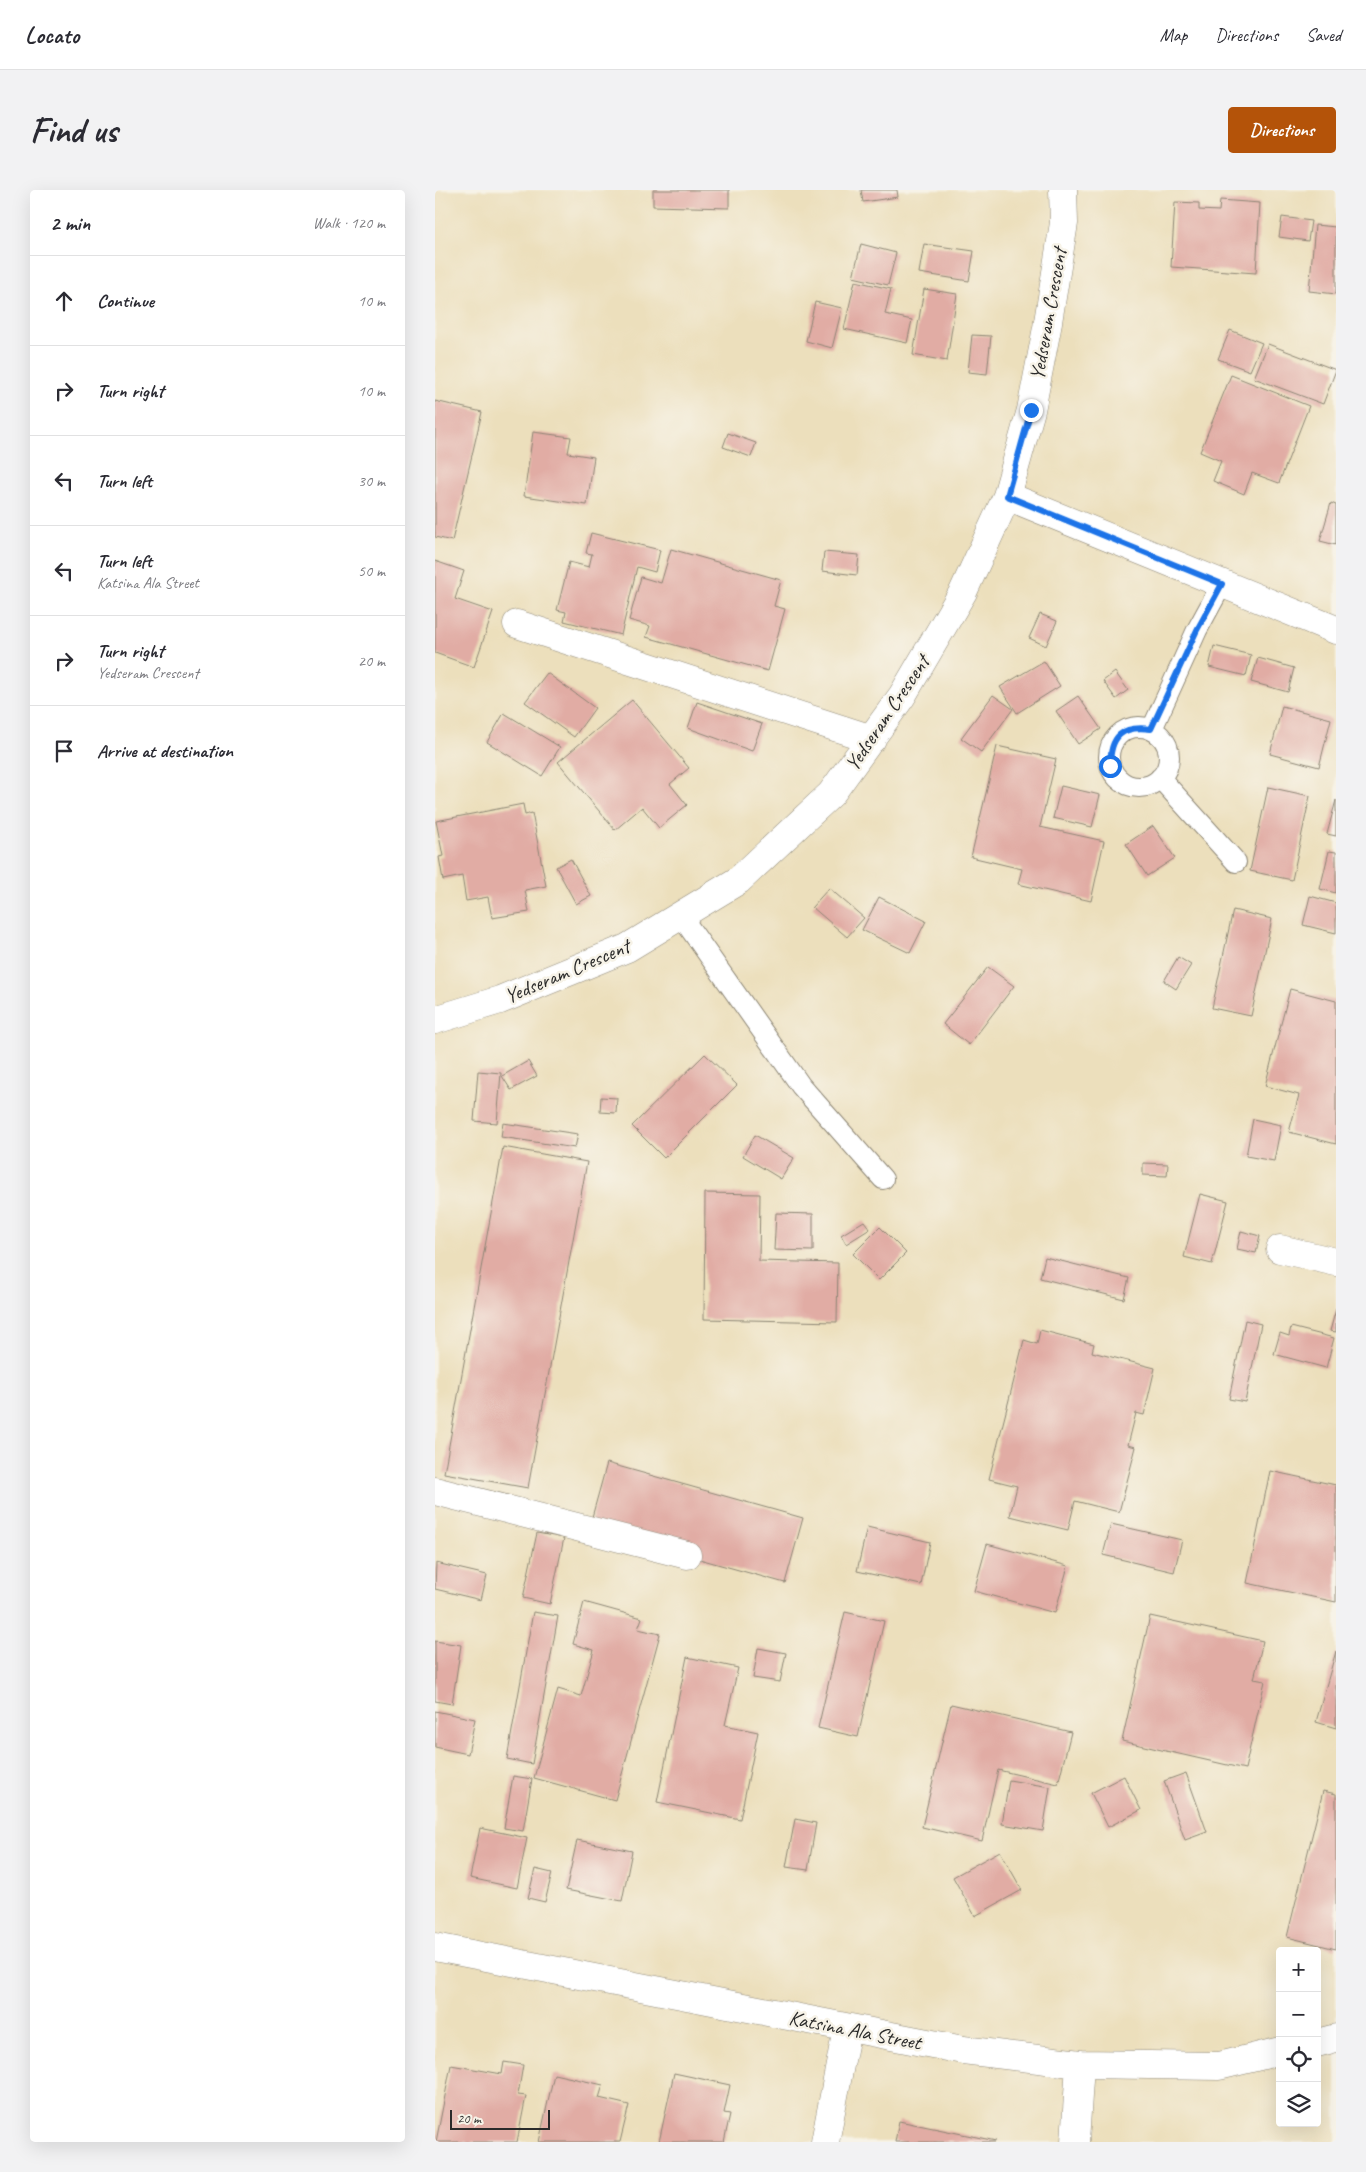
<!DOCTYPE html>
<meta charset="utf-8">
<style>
:root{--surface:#fff;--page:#f2f2f3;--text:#2b2b33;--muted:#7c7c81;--line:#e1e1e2;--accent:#b45309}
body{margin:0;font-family:Caveat,sans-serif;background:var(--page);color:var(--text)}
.controls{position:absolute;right:15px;bottom:15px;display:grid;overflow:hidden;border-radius:5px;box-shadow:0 5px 20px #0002}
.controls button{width:45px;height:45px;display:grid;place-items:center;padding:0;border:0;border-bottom:1px solid var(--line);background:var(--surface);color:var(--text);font:25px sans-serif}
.scale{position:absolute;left:15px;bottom:12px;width:100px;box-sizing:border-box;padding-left:5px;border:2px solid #2b2b2b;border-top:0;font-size:14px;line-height:18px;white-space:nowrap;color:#2b2b2b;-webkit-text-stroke:4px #f7f3e8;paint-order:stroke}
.stop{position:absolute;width:15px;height:15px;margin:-11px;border:4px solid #1a73e8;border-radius:50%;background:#fff}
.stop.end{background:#1a73e8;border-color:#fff;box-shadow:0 1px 5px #0008}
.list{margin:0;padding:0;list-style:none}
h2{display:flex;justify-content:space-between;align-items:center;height:65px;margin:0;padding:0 20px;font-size:21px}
h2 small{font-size:16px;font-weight:400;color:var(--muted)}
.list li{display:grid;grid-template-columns:32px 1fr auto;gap:15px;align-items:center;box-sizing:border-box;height:90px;padding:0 20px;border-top:1px solid var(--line)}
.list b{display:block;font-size:19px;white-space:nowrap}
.list p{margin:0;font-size:16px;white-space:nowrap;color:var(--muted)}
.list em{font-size:16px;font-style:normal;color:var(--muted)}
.icon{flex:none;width:28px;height:28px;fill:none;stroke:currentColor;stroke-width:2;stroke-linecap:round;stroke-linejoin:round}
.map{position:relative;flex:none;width:901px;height:1952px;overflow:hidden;border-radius:5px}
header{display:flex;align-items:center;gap:30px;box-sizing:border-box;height:70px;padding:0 25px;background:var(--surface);border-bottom:1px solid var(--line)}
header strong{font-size:24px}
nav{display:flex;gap:28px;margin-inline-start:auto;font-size:18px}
.intro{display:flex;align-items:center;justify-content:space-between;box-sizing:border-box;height:120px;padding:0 30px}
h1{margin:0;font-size:35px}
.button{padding:12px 22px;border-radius:5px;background:var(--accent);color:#fff;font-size:18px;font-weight:700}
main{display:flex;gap:30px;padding:0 30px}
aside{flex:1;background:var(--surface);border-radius:5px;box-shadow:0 5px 20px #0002}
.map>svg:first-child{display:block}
.building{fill:#e1aca4}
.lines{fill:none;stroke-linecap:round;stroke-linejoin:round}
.service-casing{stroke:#8c8574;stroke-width:22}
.minor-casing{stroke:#8c8574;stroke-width:29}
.service{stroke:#fff;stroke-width:20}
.minor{stroke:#fff;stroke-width:28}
.route{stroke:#1a73e8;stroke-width:6}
.labels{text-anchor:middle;stroke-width:5;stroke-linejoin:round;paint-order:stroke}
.street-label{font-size:21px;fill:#2b2b2b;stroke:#f7f3e8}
</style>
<header>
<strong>Locato</strong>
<nav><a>Map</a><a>Directions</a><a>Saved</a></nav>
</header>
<div class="intro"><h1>Find us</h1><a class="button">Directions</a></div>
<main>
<aside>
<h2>2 min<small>Walk · 120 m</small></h2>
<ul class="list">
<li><svg class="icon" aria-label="ahead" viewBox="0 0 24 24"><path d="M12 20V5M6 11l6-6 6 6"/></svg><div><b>Continue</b></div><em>10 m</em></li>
<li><svg class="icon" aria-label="right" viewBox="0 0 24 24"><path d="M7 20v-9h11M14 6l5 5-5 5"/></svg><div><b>Turn right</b></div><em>10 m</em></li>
<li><svg class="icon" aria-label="left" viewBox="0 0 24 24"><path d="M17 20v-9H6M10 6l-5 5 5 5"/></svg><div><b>Turn left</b></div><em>30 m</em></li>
<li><svg class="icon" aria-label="left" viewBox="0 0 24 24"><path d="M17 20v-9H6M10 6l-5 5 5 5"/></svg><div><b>Turn left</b><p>Katsina Ala Street</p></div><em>50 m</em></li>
<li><svg class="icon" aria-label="right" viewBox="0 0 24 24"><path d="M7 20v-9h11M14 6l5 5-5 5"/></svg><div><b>Turn right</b><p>Yedseram Crescent</p></div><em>20 m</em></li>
<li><svg class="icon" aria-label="arrive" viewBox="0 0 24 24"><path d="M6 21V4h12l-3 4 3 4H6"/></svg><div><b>Arrive at destination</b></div></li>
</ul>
</aside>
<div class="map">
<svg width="901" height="1952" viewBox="0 0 901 1952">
<rect width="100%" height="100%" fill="#f7f3e8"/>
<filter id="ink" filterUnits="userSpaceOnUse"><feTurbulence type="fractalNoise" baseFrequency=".02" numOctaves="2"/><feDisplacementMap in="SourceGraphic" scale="10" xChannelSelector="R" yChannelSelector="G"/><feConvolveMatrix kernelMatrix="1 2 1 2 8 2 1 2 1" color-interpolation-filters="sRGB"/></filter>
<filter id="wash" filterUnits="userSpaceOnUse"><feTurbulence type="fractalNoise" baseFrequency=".0096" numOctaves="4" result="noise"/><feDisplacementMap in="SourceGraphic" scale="20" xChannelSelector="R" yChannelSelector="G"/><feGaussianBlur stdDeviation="1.12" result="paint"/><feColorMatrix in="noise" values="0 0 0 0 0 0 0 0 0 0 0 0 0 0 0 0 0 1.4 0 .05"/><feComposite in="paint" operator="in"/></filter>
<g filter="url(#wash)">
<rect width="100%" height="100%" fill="#ecdfbc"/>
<g id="blocks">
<!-- building -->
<path class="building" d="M 218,0 L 294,0 L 294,18 L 218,16 Z
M 426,0 L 462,0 L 463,7 L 428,12 Z
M 785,10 L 825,13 L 821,83 L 736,77 L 740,12 L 764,13 L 764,20 L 784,21 Z
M 847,27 L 876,31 L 873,51 L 844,47 Z
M 880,35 L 901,37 L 901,104 L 874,101 Z
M 426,54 L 461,63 L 453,95 L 418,87 Z
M 489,54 L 539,61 L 534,91 L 484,83 Z
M 420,91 L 456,99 L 450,124 L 477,130 L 472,153 L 409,139 Z
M 489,99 L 522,104 L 512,171 L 478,165 Z
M 380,112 L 407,118 L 397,158 L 371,151 Z
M 795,140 L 827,153 L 815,181 L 783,169 Z
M 537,145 L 556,146 L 552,184 L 533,182 Z
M 833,154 L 901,180 L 888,214 L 819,188 Z
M 796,185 L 874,216 L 844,293 L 817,283 L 809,304 L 778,291 L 786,271 L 765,262 Z
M 0,211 L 47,222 L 17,351 L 0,347 Z
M 98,242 L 136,247 L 133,263 L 159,267 L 152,315 L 89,306 Z
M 293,243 L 321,253 L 316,267 L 288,257 Z
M 896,313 L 901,315 L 901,355 L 885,351 Z
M 156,343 L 225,360 L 220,382 L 202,377 L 186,445 L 129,431 L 131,422 L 122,420 L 134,372 L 154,377 L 157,364 L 151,363 Z
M 236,359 L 346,390 L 339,416 L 350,419 L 333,481 L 211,447 L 215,436 L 194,430 L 206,387 L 226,393 Z
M 389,362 L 424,365 L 422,385 L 387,381 Z
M 0,371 L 29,381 L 20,409 L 58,422 L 39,477 L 0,463 Z
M 605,424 L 622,431 L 611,456 L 594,448 Z
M 779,456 L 816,465 L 811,486 L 774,477 Z
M 823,468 L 859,478 L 853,502 L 816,492 Z
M 609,471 L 625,496 L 582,523 L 565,497 Z
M 680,482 L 693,500 L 681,509 L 668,491 Z
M 112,483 L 160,518 L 139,547 L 90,512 Z
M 558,505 L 578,519 L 546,562 L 526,548 Z
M 643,506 L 666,539 L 643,554 L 621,521 Z
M 197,510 L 254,578 L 235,594 L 252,615 L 224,638 L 207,617 L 180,640 L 123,572 Z
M 262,512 L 327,534 L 317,561 L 253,538 Z
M 847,516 L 896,529 L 884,577 L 835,564 Z
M 69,523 L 125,557 L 107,586 L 52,552 Z
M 562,556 L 621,569 L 605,637 L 669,651 L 656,711 L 583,694 L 587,679 L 536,667 Z
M 626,596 L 665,605 L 657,637 L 618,628 Z
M 833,597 L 875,606 L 857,690 L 815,681 Z
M 901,610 L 901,646 L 892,644 Z
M 88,614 L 90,625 L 97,623 L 111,696 L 90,700 L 94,722 L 57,728 L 53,707 L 31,711 L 27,686 L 8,690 L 4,667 L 8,666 L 1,631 Z
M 718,636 L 740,668 L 712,686 L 691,654 Z
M 894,661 L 901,662 L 901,703 L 885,699 Z
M 136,669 L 156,706 L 141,714 L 121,677 Z
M 394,698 L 429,728 L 412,747 L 377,717 Z
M 875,706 L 901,713 L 901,743 L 868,735 Z
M 444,707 L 491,731 L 475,763 L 427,740 Z
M 798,720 L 837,729 L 816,826 L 777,818 Z
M 743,767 L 756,775 L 741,799 L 729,791 Z
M 553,777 L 579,796 L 534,855 L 508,834 Z
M 855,799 L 901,811 L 901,954 L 854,942 L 864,905 L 830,896 Z
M 270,864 L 302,895 L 229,968 L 197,936 Z
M 93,871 L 102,886 L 76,900 L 67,886 Z
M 43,881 L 66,883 L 62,933 L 39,931 Z
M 166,907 L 182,908 L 181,923 L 165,922 Z
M 818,929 L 846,935 L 839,971 L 811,966 Z
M 68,933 L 143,944 L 140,958 L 66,947 Z
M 320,945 L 359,968 L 346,989 L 308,966 Z
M 68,957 L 152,972 L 93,1298 L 9,1283 Z
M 708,973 L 733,974 L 732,986 L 708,985 Z
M 270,1003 L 325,1004 L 324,1071 L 403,1073 L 402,1132 L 269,1129 Z
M 765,1004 L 793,1011 L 777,1074 L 749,1067 Z
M 341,1023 L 378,1024 L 378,1061 L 339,1060 Z
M 429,1031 L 435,1039 L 411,1054 L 406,1045 Z
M 445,1037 L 471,1063 L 444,1090 L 418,1064 Z
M 806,1041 L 825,1046 L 821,1063 L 802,1059 Z
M 610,1067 L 694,1088 L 689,1109 L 605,1088 Z
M 901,1119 L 901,1142 L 895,1141 Z
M 810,1130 L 826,1134 L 810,1212 L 794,1209 Z
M 856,1137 L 899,1148 L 891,1178 L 839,1164 L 845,1143 L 854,1146 Z
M 605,1140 L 659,1154 L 657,1162 L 720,1178 L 709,1225 L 701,1223 L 693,1255 L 701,1257 L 684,1322 L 640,1311 L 633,1340 L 575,1326 L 582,1296 L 554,1289 L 589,1150 L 602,1154 Z
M 172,1273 L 368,1328 L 350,1393 L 154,1338 Z
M 835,1281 L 901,1295 L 901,1412 L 812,1393 Z
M 676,1334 L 747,1350 L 739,1382 L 668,1365 Z
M 432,1337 L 495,1352 L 486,1395 L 422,1381 Z
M 102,1343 L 129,1348 L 115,1414 L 88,1408 Z
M 552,1354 L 633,1376 L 620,1423 L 539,1401 Z
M 1,1373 L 52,1385 L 46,1410 L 0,1399 Z
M 149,1412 L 207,1428 L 203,1439 L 225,1444 L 180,1610 L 99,1588 L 123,1499 L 146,1506 L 159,1460 L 138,1454 Z
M 98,1422 L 123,1426 L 97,1574 L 72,1569 Z
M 410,1422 L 449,1431 L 423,1547 L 383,1538 Z
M 715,1426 L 828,1451 L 819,1489 L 830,1491 L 810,1579 L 687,1551 Z
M 0,1451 L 26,1455 L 17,1514 L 0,1511 Z
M 323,1458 L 351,1463 L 345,1492 L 318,1488 Z
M 901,1461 L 901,1538 L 881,1532 Z
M 252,1467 L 303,1478 L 290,1535 L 323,1542 L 305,1629 L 222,1612 Z
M 516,1514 L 636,1542 L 623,1594 L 563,1580 L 547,1651 L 487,1637 Z
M 0,1521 L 40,1529 L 33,1564 L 0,1557 Z
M 751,1583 L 772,1642 L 750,1650 L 729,1591 Z
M 78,1586 L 97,1589 L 88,1641 L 69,1638 Z
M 689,1586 L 706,1620 L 673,1637 L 656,1603 Z
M 574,1590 L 615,1597 L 608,1641 L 567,1634 Z
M 888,1601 L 901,1604 L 901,1759 L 852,1747 Z
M 360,1629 L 381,1633 L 373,1680 L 351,1677 Z
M 45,1638 L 92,1648 L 82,1698 L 35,1688 Z
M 142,1650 L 197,1661 L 187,1711 L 131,1700 Z
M 565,1661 L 587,1700 L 540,1726 L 518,1687 Z
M 100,1679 L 117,1683 L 110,1712 L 93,1708 Z
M 69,1872 L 88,1875 L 83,1905 L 91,1906 L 82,1952 L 1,1952 L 16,1875 L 67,1884 Z
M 239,1883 L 295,1895 L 289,1923 L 295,1924 L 289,1952 L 224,1952 Z
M 119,1884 L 168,1895 L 164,1908 L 194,1915 L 185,1952 L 104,1952 Z
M 464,1931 L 561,1951 L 560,1952 L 460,1952 Z"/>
</g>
</g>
<g filter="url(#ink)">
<use href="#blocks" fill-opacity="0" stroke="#8c8574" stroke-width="1"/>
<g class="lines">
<!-- service casing -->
<g class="service-casing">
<path id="service" d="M674 567a30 30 0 1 1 60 0a30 30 0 1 1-60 0Z
M 717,539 L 762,440 L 787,394
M 725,588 L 801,672
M 246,726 L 366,896 L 448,989"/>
</g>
<!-- minor casing -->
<g class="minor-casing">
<path id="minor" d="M 572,306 L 901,440
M 82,434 L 437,549
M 0,830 L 65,810 L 192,758 L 304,690 L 396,604 L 467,506 L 528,402 L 572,306 L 596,220 L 612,138 L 629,33 L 628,0
M 845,1059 L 901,1072
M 0,1301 L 252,1365
M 0,1757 L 528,1860 L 645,1874 L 784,1876 L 845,1861
M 882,1853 L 901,1848
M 390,1952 L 412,1839
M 640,1952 L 645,1874"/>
</g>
<!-- service -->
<use href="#service" class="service"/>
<!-- minor -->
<use href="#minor" class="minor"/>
</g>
</g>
<g class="lines" filter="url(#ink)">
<!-- route -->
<path class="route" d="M 596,220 L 572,306 L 787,394 L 762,440 L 716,539 C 687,535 675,546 675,576"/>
</g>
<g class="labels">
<!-- street labels -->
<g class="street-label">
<text transform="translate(613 124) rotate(-80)" y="7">Yedseram Crescent</text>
<text transform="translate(452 523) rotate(-56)" y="7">Yedseram Crescent</text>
<text transform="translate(132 781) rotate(-23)" y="7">Yedseram Crescent</text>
<text transform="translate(420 1840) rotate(11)" y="7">Katsina Ala Street</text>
</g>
</g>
</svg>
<div class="controls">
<button>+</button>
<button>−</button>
<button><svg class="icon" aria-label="locate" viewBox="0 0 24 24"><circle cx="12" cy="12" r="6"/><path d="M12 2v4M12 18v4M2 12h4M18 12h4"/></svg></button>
<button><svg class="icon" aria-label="layers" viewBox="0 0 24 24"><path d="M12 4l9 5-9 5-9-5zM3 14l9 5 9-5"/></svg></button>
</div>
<div class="scale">20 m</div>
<div class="stop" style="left:675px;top:576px"></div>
<div class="stop end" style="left:596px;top:220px"></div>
</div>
</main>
